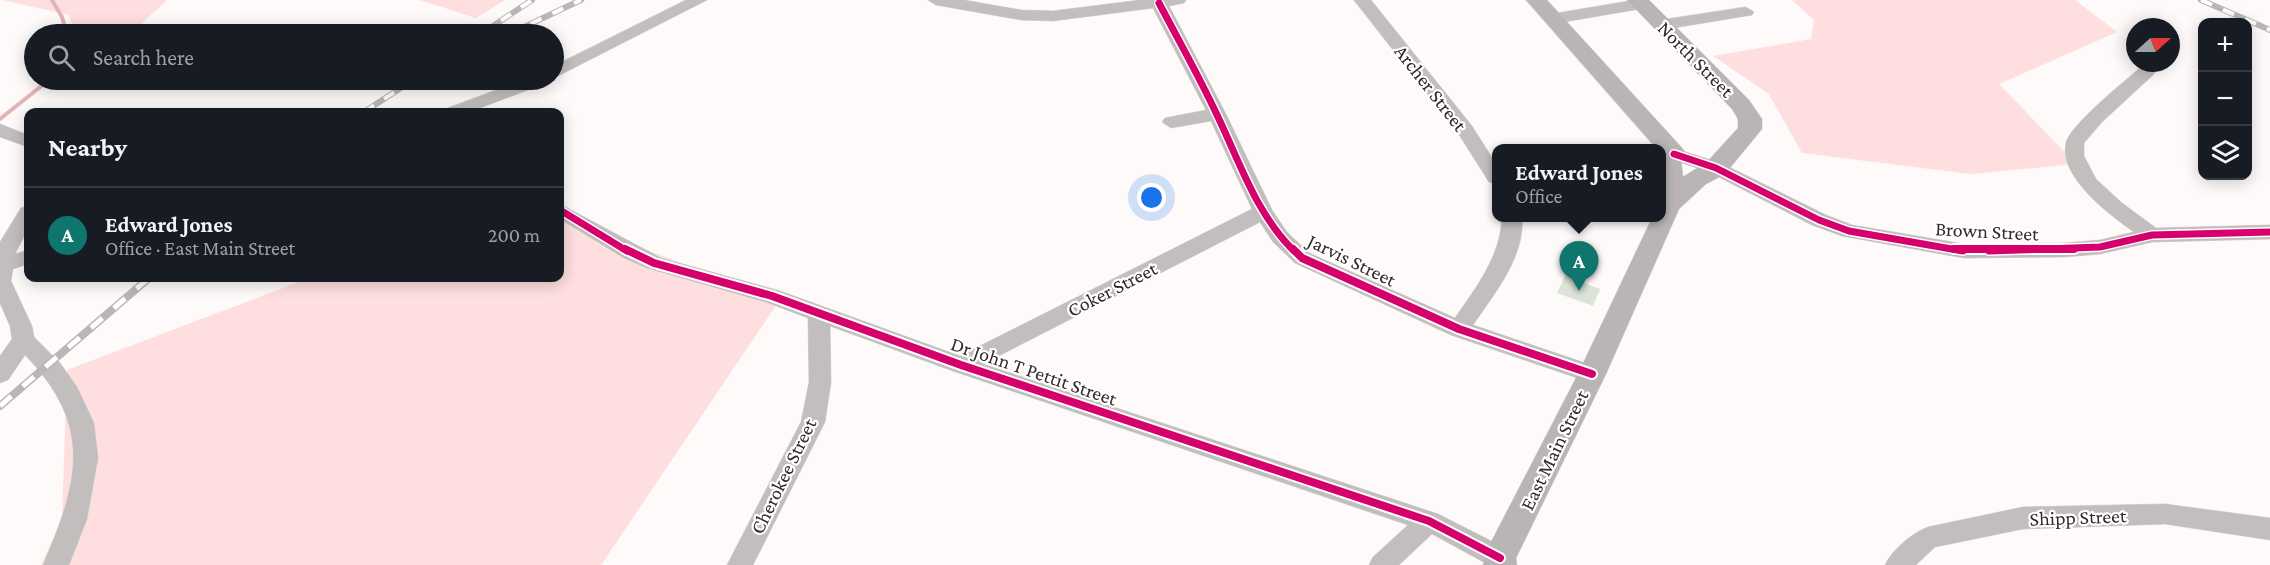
<!DOCTYPE html>
<meta charset="utf-8">
<style>
:root{--surface:#171b24;--page:#242831;--text:#f1f3f6;--muted:#9ea1a6;--line:#363941;--accent:#0f766e}
body{margin:0;font-family:"Crimson Pro",serif;background:var(--page);color:var(--text)}
.controls{position:absolute;right:18px;top:18px;display:grid;overflow:hidden;border-radius:12px;box-shadow:0 3px 15px #0003}
.controls button{width:54px;height:54px;display:grid;place-items:center;padding:0;border:0;border-bottom:2px solid var(--line);background:var(--surface);color:var(--text);font:30px sans-serif}
.compass{position:absolute;left:2126px;top:18px;width:54px;height:54px;border-radius:50%;background:var(--surface);box-shadow:0 3px 15px #0003;rotate:69deg}
.you{position:absolute;left:1152px;top:198px;width:21px;height:21px;margin:-15px;border:4px solid #fff;border-radius:50%;background:#1a73e8;box-shadow:0 0 0 9px #1a73e833}
.badge{display:grid;place-items:center;width:39px;height:39px;border-radius:50%;background:var(--accent);color:#fff;font-size:20px;font-weight:700}
.pin{position:absolute;translate:-50% -50px;filter:drop-shadow(0 2px 3px #0008)}
.pin::after{content:'';position:absolute;top:32px;width:21px;height:18px;background:inherit;clip-path:polygon(0 0,100% 0,50% 100%)}
.popup{position:absolute;left:1492px;top:144px;width:174px;height:78px;box-sizing:border-box;display:grid;place-content:center;border-radius:12px;background:var(--surface);filter:drop-shadow(0 2px 4px #0005);font-size:20px;white-space:nowrap;color:var(--muted)}
.popup b{font-size:22px;color:var(--text)}
.popup::after{content:'';position:absolute;left:50%;top:100%;margin-left:-12px;border:12px solid transparent;border-top-color:var(--surface)}
.list{margin:0;padding:0;list-style:none}
h2{display:flex;justify-content:space-between;align-items:center;height:78px;margin:0;padding:0 24px;font-size:26px}
h2 small{font-size:20px;font-weight:400;color:var(--muted)}
.list li{display:grid;grid-template-columns:39px 1fr auto;gap:18px;align-items:center;box-sizing:border-box;height:96px;padding:0 24px;border-top:2px solid var(--line)}
.list b{display:block;font-size:22px;white-space:nowrap}
.list p{margin:0;font-size:20px;white-space:nowrap;color:var(--muted)}
.list em{font-size:20px;font-style:normal;color:var(--muted)}
.icon{flex:none;width:33px;height:33px;fill:none;stroke:currentColor;stroke-width:2;stroke-linecap:round;stroke-linejoin:round}
.map{position:relative;flex:none;width:2270px;height:565px;overflow:hidden}
.search{position:absolute;background:var(--surface);box-shadow:0 3px 15px #0003;left:24px;top:24px;width:540px;height:66px;display:flex;align-items:center;gap:15px;box-sizing:border-box;padding:0 21px;border-radius:33px;color:var(--muted);font-size:22px}
.panel{position:absolute;background:var(--surface);box-shadow:0 3px 15px #0003;left:24px;top:108px;width:540px;height:174px;border-radius:12px}
.map>svg:first-child{display:block}
.green{fill:#fedede}
.lines{fill:none;stroke-linecap:round;stroke-linejoin:round}
.stream{stroke:#e4b3b3;stroke-width:4}
.building{fill:#dde3d9}
.minor-casing{stroke:#d8d4d4;stroke-width:1}
.major-casing{stroke:#d8d4d4;stroke-width:1}
.minor{fill:#c1bebd;fill-rule:evenodd}
.major{fill:#b9b5b5;fill-rule:evenodd}
.rail-far1-casing{stroke:#b9b6b6;stroke-width:6}
.rail-casing{stroke:#b9b6b6;stroke-width:8}
.rail-far1{stroke:#fff;stroke-width:4;stroke-dasharray:12;stroke-linecap:butt}
.rail{stroke:#fff;stroke-width:5;stroke-dasharray:15;stroke-linecap:butt}
.cycleway-far1-casing{stroke:#fff;stroke-width:10}
.cycleway-casing{stroke:#fff;stroke-width:12}
.cycleway-far1{stroke:#d6006c;stroke-width:7}
.cycleway{stroke:#d6006c;stroke-width:8}
.labels{text-anchor:middle;stroke-width:4.5;stroke-linejoin:round;paint-order:stroke}
.street-label{font-size:20px;fill:#322929;stroke:#fff}
</style>
<div class="map">
<svg width="2270" height="565" viewBox="0 0 2270 565">
<rect width="100%" height="100%" fill="#fdfaf9"/>
<!-- green -->
<path class="green" d="M 3,0 L 167,0 L 130,34 L 75,34 L 69,15 Z
M 420,0 L 505,0 L 476,18 Z
M 1792,0 L 2075,0 L 2117,32 L 1999,84 L 2076,164 L 1970,174 L 1802,153 L 1769,94 L 1713,56 L 1811,39 L 1814,20 Z
M 560,216 L 779,301 L 601,565 L 41,565 L 62,519 L 67,370 L 309,278 L 560,278 Z"/>
<g class="lines">
<!-- stream -->
<path class="stream" d="M 52,0 L 62,17 L 67,34
M 0,119 L 49,80"/>
</g>
<!-- building -->
<path class="building" d="M 1565,276 L 1600,289 L 1593,306 L 1557,293 Z"/>
<g class="lines">
<!-- minor casing -->
<g class="minor-casing">
<path id="minor" d="M 686,0 L 707,0 L 554,78 L 554,66 Z
M 928,0 L 964,0 L 1021,10 L 1053,11 L 1140,0 L 1186,0 L 1184,3 L 1169,6 L 1226,114 L 1272,210 L 1287,232 L 1309,253 L 1455,318 C 1477,286 1500,257 1502,218 L 1522,218 C 1525,257 1494,294 1473,325 L 1600,368 L 1603,374 L 1600,380 L 1592,383 L 1451,335 L 1295,263 L 1273,242 L 1260,222 L 983,364 L 1438,514 L 1509,550 L 1513,558 L 1509,565 L 1489,565 L 1432,534 L 1399,565 L 1369,565 L 1373,557 L 1408,525 L 953,371 L 830,326 L 831,382 L 825,422 L 753,565 L 727,565 L 801,422 L 809,382 L 808,318 L 766,302 L 647,268 L 624,258 L 560,219 L 560,204 L 661,258 L 780,291 L 960,356 L 1252,209 L 1211,121 L 1171,128 L 1162,122 L 1165,118 L 1206,110 L 1153,8 L 1053,21 L 1021,20 L 936,5 Z
M 1354,0 L 1371,0 L 1472,126 L 1496,164 L 1496,184 L 1489,182 L 1458,133 Z
M 1635,0 L 1646,1 L 1648,4 L 1640,9 L 1552,24 L 1544,19 L 1552,14 Z
M 1746,7 L 1754,12 L 1752,15 L 1661,30 L 1653,25 L 1661,20 Z
M 2147,66 L 2156,71 L 2153,75 L 2102,122 L 2084,143 L 2084,156 L 2096,179 L 2122,203 L 2156,228 L 2270,225 L 2270,239 L 2152,242 L 2100,254 L 2065,257 L 1964,258 L 1842,236 L 1812,225 L 1709,172 L 1667,158 L 1665,154 L 1674,148 L 1723,164 L 1826,215 L 1852,225 L 1964,244 L 2065,243 L 2100,240 L 2134,232 C 2111,216 2058,177 2066,143 C 2070,125 2125,81 2141,67 Z
M 523,80 L 547,80 L 544,84 L 469,112 L 445,112 L 448,108 Z
M 0,124 L 28,135 L 28,147 L 0,137 Z
M 28,206 L 28,229 L 15,254 L 28,250 L 28,264 L 13,269 L 11,281 L 32,326 L 34,337 L 60,363 L 77,387 L 94,423 L 98,458 L 87,519 L 69,565 L 43,565 C 79,481 94,426 25,355 L 8,380 L 0,383 L 0,356 L 12,339 L 10,326 L 0,303 L 0,242 L 21,208 Z
M 2165,504 L 2270,518 L 2270,540 L 2165,524 L 2023,529 L 1935,547 L 1916,565 L 1885,565 C 1892,550 1912,533 1928,527 L 2023,507 Z"/>
</g>
<!-- major casing -->
<g class="major-casing">
<path id="major" d="M 1526,0 L 1547,0 L 1683,149 L 1686,154 L 1681,160 L 1683,177 L 1707,162 L 1738,128 L 1738,119 L 1732,109 L 1627,0 L 1649,0 L 1749,100 L 1762,119 L 1762,129 L 1725,174 L 1706,184 L 1679,209 L 1606,374 L 1516,558 L 1517,565 L 1483,565 L 1488,548 L 1578,374 L 1652,218 L 1662,218 L 1662,148 L 1656,148 Z"/>
</g>
<!-- minor -->
<use href="#minor" class="minor"/>
<!-- major -->
<use href="#major" class="major"/>
<!-- rail-far1 casing -->
<g class="rail-far1-casing">
<path id="rail-far1" d="M 2201,0 L 2270,30
M 481,34 L 532,0
M 509,34 L 581,0
M 364,112 L 413,80"/>
</g>
<!-- rail casing -->
<g class="rail-casing">
<path id="rail" d="M 0,406 L 149,278"/>
</g>
<!-- rail-far1 -->
<use href="#rail-far1" class="rail-far1"/>
<!-- rail -->
<use href="#rail" class="rail"/>
<!-- cycleway-far1 casing -->
<g class="cycleway-far1-casing">
<path id="cycleway-far1" d="M 1159,3 C 1179,41 1200,78 1218,117 C 1240,163 1257,215 1294,251
M 1674,154 L 1716,168 L 1819,220 L 1849,231 L 1963,251
M 560,210 L 627,251
M 1989,251 L 2100,247 L 2152,235 L 2270,232"/>
</g>
<!-- cycleway casing -->
<g class="cycleway-casing">
<path id="cycleway" d="M 625,249 L 654,263 L 772,296 L 961,365 L 1429,521 L 1500,558
M 1293,249 L 1302,258 L 1459,329 L 1592,374
M 1954,249 L 2074,249"/>
</g>
<!-- cycleway-far1 -->
<use href="#cycleway-far1" class="cycleway-far1"/>
<!-- cycleway -->
<use href="#cycleway" class="cycleway"/>
</g>
<g class="labels">
<!-- street labels -->
<g class="street-label">
<text transform="translate(1696 59) rotate(45)" y="7">North Street</text>
<text transform="translate(1431 88) rotate(52)" y="7">Archer Street</text>
<text transform="translate(1987 231) rotate(3)" y="7">Brown Street</text>
<text transform="translate(1352 260) rotate(26)" y="7">Jarvis Street</text>
<text transform="translate(1112 289) rotate(-27)" y="7">Coker Street</text>
<text transform="translate(1034 371) rotate(19)" y="7">Dr John T Pettit Street</text>
<text transform="translate(1554 450) rotate(-64)" y="7">East Main Street</text>
<text transform="translate(783 476) rotate(-64)" y="7">Cherokee Street</text>
<text transform="translate(2078 517) rotate(-2)" y="7">Shipp Street</text>
</g>
</g>
</svg>
<div class="controls">
<button>+</button>
<button>−</button>
<button><svg class="icon" aria-label="layers" viewBox="0 0 24 24"><path d="M12 4l9 5-9 5-9-5zM3 14l9 5 9-5"/></svg></button>
</div>
<svg class="compass" viewBox="-18 -18 36 36"><path d="M0-13l5 13h-10z" fill="#e53935"/><path d="M0 13l5-13h-10z" fill="#9ea1a6"/></svg>
<div class="you"></div>
<div class="pin badge" style="left:1579px;top:291px">A</div>
<div class="popup"><b>Edward Jones</b>Office</div>
<div class="search"><svg class="icon" aria-label="search" viewBox="0 0 24 24"><circle cx="10" cy="10" r="6"/><path d="M15 15l6 6"/></svg>Search here</div>
<section class="panel">
<h2>Nearby<small></small></h2>
<ul class="list">
<li><span class="badge">A</span><div><b>Edward Jones</b><p>Office · East Main Street</p></div><em>200 m</em></li>
</ul>
</section>
</div>
